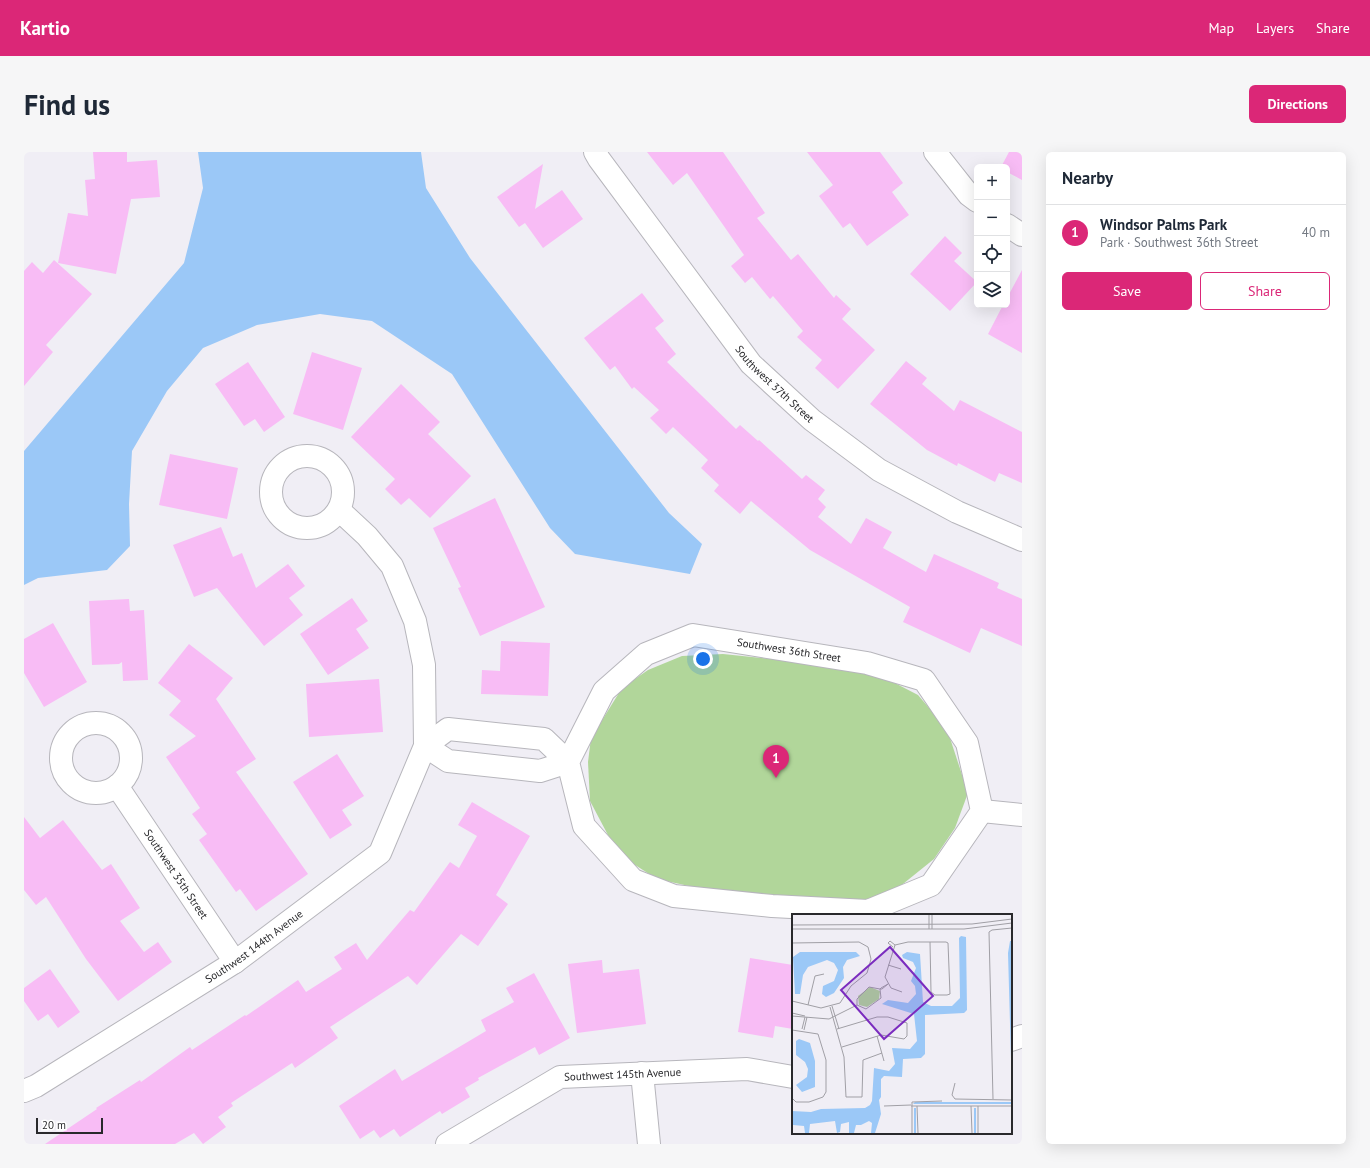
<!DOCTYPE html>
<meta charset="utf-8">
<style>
:root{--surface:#fff;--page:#f6f6f7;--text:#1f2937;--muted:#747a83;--line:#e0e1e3;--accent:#db2777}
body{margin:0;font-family:"PT Sans",sans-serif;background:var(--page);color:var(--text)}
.controls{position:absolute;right:12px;top:12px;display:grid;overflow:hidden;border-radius:6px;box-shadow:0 4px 16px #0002}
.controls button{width:36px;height:36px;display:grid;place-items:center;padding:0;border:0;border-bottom:1px solid var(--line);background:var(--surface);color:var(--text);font:20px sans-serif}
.scale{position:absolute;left:12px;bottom:10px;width:67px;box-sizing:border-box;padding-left:4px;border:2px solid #29292c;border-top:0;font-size:11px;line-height:14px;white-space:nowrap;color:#29292c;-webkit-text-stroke:3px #fff;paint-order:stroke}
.you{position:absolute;left:679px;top:507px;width:14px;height:14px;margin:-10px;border:3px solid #fff;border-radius:50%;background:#1a73e8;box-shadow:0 0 0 6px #1a73e833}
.badge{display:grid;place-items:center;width:26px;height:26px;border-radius:50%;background:var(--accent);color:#fff;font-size:13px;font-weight:700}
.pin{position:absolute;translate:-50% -33px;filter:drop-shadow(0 1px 2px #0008)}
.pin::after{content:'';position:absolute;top:21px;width:14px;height:12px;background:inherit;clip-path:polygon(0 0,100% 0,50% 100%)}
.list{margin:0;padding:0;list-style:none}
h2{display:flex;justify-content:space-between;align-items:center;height:52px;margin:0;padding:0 16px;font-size:17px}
h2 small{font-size:13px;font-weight:400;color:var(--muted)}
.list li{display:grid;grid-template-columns:26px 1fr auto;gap:12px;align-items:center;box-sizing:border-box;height:56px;padding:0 16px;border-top:1px solid var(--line)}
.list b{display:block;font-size:15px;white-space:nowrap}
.list p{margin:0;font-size:13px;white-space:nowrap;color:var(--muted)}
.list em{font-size:13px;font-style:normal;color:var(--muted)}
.actions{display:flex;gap:8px;padding:12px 16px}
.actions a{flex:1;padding:9px 0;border:1px solid var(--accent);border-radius:6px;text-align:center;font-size:14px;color:var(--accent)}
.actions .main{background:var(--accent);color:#fff}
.icon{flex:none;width:22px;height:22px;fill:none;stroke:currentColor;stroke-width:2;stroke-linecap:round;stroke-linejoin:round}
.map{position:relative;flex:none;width:998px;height:992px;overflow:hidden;border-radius:6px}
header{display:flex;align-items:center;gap:24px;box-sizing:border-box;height:56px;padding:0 20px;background:var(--accent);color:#fff}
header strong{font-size:19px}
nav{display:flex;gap:22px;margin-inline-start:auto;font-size:14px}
.intro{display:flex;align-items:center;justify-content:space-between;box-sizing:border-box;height:96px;padding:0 24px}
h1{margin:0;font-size:28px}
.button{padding:10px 18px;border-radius:6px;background:var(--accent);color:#fff;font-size:14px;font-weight:700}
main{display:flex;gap:24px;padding:0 24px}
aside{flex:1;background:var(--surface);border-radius:6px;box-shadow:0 4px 16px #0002}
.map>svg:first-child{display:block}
.green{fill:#b1d69a}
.water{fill:#9bc8f7}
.building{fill:#f8bcf5}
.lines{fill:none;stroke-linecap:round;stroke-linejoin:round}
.minor-casing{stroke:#b7b6bc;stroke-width:24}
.minor{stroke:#fff;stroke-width:22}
.labels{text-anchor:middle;stroke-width:3.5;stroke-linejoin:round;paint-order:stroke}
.street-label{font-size:11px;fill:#29292c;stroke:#fff}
.inset-river{fill:none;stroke:#9bc8f7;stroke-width:2}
.inset-road{fill:none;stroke:#a09fa5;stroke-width:1}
.view{fill:#7b2cbf;fill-opacity:0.15;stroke:#7b2cbf;stroke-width:2}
.inset-edge{fill:none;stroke:#29292c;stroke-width:2}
</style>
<header>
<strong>Kartio</strong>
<nav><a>Map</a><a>Layers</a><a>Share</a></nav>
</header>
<div class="intro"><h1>Find us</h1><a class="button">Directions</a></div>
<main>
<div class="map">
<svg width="998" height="992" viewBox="0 0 998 992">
<rect width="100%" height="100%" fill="#f0eef5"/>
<!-- green -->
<path class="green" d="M 699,502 L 778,510 L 833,518 L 865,528 L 894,543 L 923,577 L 944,641 L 931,676 L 910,707 L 864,744 L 825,751 L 697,741 L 633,727 L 594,702 L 566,649 L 564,610 L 567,586 L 598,536 L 624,518 L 658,504 Z"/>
<!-- water -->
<path class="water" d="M 174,0 L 397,0 L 402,36 L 446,106 L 645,361 L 678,392 L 666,422 L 551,402 L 526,376 L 428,222 L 348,169 L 296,162 L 233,173 L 179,196 L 143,239 L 108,299 L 105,352 L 106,394 L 83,418 L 14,426 L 0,433 L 0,299 L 160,111 L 179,36 Z"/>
<!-- building -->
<path class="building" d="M 69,0 L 103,0 L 103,10 L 133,8 L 136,45 L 107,47 L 92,122 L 34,111 L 44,61 L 64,64 L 61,28 L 71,27 Z
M 623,0 L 699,0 L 741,61 L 733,66 L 767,108 L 774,102 L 810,146 L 812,143 L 827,157 L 818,167 L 851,198 L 814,237 L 791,216 L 798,208 L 773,185 L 779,179 L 749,144 L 746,147 L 728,125 L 721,131 L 707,114 L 720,103 L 663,21 L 649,33 Z
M 783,0 L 856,0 L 879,31 L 868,40 L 885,63 L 843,94 L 826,71 L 819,76 L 795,44 L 809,33 Z
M 985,0 L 998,0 L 998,28 L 983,20 L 983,15 L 977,15 Z
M 519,12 L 511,57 L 538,38 L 559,67 L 519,96 L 501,71 L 495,75 L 473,45 Z
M 921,84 L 938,101 L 930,109 L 953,130 L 926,159 L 886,122 Z
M 30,108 L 68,142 L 22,193 L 29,200 L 0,234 L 0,119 L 8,110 L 19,121 Z
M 998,118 L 998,201 L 964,182 L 979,153 L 983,153 L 983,146 Z
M 618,141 L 640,169 L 631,176 L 652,202 L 643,210 L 712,277 L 716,273 L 734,289 L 735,288 L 778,327 L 782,323 L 801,338 L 794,347 L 802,355 L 794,365 L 827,392 L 842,366 L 868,380 L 859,396 L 902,420 L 910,402 L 975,431 L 973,436 L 998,447 L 998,494 L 957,476 L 946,501 L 879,470 L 886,455 L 786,398 L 727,349 L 716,362 L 690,339 L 695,333 L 677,316 L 684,308 L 649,275 L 642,282 L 626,266 L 635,258 L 610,235 L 608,237 L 591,214 L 586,218 L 560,186 Z
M 288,200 L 338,216 L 319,278 L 269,262 Z
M 882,209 L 903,226 L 898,232 L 930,259 L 936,248 L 998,280 L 998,331 L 975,321 L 971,330 L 934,311 L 933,314 L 903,298 L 846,252 Z
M 224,210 L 261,265 L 240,280 L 231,267 L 220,274 L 191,232 Z
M 377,232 L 416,270 L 404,282 L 447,324 L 406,366 L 385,346 L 377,353 L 361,337 L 371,327 L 327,285 Z
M 146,302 L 214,316 L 203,367 L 135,353 Z
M 471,346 L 521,455 L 456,484 L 434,436 L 437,435 L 409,376 Z
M 197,375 L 209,405 L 218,401 L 232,436 L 264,412 L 281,434 L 265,446 L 279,463 L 240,494 L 193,436 L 170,445 L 149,393 Z
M 328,446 L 344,469 L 332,477 L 345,496 L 304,523 L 276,482 Z
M 105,447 L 106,459 L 120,458 L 124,528 L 99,529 L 98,510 L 95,512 L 68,513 L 65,449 Z
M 29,471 L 63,530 L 20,555 L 0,521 L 0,487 Z
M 477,489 L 526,491 L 524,544 L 457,542 L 458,518 L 476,519 Z
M 165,492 L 209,526 L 192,547 L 232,607 L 212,620 L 284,722 L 232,759 L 216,737 L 212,740 L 175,688 L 183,682 L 168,662 L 176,656 L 142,605 L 172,584 L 145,563 L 157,549 L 134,531 Z
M 355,527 L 359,580 L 285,585 L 282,532 Z
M 313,602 L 340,644 L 318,658 L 328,673 L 306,687 L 269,630 Z
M 448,650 L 506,684 L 472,743 L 484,752 L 454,794 L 437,782 L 393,833 L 384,824 L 306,875 L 314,886 L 271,916 L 268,911 L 207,951 L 209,954 L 194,965 L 202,975 L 179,992 L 170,981 L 151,992 L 21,992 L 73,957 L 72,956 L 116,928 L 117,930 L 166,895 L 168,898 L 221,863 L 222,864 L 274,828 L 282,840 L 318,817 L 310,805 L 332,791 L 343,808 L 386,758 L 390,760 L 426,710 L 435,716 L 453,684 L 434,673 Z
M 0,665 L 16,686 L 39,668 L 78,718 L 87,712 L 116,756 L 96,769 L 120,800 L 134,790 L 148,810 L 94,849 L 62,807 L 22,745 L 12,753 L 0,738 Z
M 726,806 L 769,813 L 769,877 L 751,874 L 749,886 L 714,880 Z
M 578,808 L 579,821 L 615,817 L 622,872 L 553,881 L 544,812 Z
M 26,817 L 56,860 L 34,876 L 24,862 L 14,869 L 0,849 L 0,836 Z
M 510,821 L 546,886 L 515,903 L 511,895 L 454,926 L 455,928 L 441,936 L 446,945 L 418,962 L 416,959 L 376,985 L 370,977 L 356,986 L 350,978 L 336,987 L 315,954 L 371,917 L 378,929 L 462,879 L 457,868 L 490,850 L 482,836 Z"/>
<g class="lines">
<!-- minor casing -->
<g class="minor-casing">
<g id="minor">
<path id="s1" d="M 571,0 L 575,7 L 727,212 L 788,268 L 855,318 L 933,360 L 998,388"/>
<path d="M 911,0 L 945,43 L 953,49"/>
<path d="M 983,73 L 998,83"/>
<circle cx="283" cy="340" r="36"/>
<path d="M 669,483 L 843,511 L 900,528 L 943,591 L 958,659 L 907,733 L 844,759 L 748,754 L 650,744 L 609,728 L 560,674 L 544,610 L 580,539 L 622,502 Z"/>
<circle cx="72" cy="606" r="35"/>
<path d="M 424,577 L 520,587 L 544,610 L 516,619 L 424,609 L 401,594 Z"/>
<path id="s2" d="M 93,634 L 211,810"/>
<path d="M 958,659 L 998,663"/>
<path d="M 987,888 L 998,884"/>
<path d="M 618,921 L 625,992"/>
<path id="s3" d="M 0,939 L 12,934 L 211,810 L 356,701 L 401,594 L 400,513 L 391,469 L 368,414 L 343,384 L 315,358"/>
<path id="s4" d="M 423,992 L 536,925 L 723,917 L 769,925"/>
</g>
</g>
<!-- minor -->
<use href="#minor" class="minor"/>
</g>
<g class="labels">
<!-- street labels -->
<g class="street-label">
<text dy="4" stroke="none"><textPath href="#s1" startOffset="294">Southwest 37th Street</textPath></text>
<text transform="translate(765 498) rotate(9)" y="4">Southwest 36th Street</text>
<text dy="4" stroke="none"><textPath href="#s2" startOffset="106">Southwest 35th Street</textPath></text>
<text dy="4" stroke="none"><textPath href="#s3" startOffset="272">Southwest 144th Avenue</textPath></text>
<text dy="4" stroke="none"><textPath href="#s4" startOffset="194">Southwest 145th Avenue</textPath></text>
</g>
</g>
<!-- overview -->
<g transform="translate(768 762)">
<rect width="220" height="220" fill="#f0eef5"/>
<path d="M 78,73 L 88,77 L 87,85 L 75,93 L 67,91 L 66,82 Z" fill="#b1d69a"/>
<path d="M 169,22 L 174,23 L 175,96 L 172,99 L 133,101 L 133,140 L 129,144 L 111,145 L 110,163 L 92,162 L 89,165 L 89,183 L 87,186 L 89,200 L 83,219 L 79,219 L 80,209 L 77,207 L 69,211 L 64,211 L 62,219 L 57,219 L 57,208 L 49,210 L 48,218 L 45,219 L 43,207 L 18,210 L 17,219 L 13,219 L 12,212 L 1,211 L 0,197 L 19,198 L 29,195 L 73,194 L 78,191 L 80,187 L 82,154 L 97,157 L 103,150 L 100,134 L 118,135 L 125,127 L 122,100 L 90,90 L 96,86 L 116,89 L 124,80 L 123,72 L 119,67 L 124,54 L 121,48 L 111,44 L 110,41 L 115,38 L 128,40 L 131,88 L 139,92 L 160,92 L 168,84 L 167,24 ZM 218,27 L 220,27 L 220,181 L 216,39 ZM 8,38 L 64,38 L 68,42 L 55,46 L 51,53 L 52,64 L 42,79 L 34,83 L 30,80 L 31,72 L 42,67 L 46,56 L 42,49 L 35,46 L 16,53 L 11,61 L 8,80 L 3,80 L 1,43 ZM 7,125 L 18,129 L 23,147 L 23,173 L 10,178 L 4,171 L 15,163 L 16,155 L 13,148 L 4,141 L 4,127 ZM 123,188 L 220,188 L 220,190 L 121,190 Z" fill="#9bc8f7"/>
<path class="inset-river" d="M 123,194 L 123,219M 183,194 L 183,219"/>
<path class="inset-road" d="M 140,1 L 140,15M 0,11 L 180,10 L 220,5M 0,15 L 172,15 L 220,9M 137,15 L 137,1M 0,29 L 67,28 L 76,33 L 79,45 L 75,59 L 59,72 L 48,89 L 29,94 L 0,87M 103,31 L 116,28 L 154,28 L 156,29 L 158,80 L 155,81 L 143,81 L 139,78 L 138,28M 103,31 L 93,63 L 99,74 L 110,78M 101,33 L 96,29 L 98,27 L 103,31M 96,51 L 109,55M 96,70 L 90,75 L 88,75 L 89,74 ZM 77,73 L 88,75 L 89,84 L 74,95 L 65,91 L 65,85 ZM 16,91 L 23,62 L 32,60M 40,92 L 47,115M 38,93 L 52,143 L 54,183 L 70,183 L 71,146 L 90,139M 0,99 L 13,102M 0,102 L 37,105 L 65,91M 10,115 L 13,103M 45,115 L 85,103 L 96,103 L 115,109 L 115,122 L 112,125 L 89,121 L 50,133M 0,116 L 26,120 L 34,146 L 34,178 L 31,183 L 17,188 L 4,188 L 0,184M 12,116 L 15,103M 85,122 L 92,147M 163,169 L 160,181 L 163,185 L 220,186M 201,185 L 197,18 L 200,16 L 220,14M 92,192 L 119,191M 119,192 L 220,192M 125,192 L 126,219M 179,192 L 180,219M 186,192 L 186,219M 120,219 L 120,188 L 150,187"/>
<path class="view" d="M 98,33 L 141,82 L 92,125 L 49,76 Z"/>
<rect width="220" height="220" class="inset-edge"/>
</g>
</svg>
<div class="controls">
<button>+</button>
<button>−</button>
<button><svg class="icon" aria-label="locate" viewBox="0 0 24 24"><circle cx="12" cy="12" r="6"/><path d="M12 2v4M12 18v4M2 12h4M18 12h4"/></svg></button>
<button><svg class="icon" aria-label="layers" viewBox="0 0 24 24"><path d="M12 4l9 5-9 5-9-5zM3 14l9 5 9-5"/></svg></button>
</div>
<div class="scale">20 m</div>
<div class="you"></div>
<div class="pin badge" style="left:752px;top:626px">1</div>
</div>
<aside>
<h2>Nearby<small></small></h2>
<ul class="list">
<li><span class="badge">1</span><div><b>Windsor Palms Park</b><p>Park · Southwest 36th Street</p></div><em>40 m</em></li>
</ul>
<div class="actions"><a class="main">Save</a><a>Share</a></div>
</aside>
</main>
